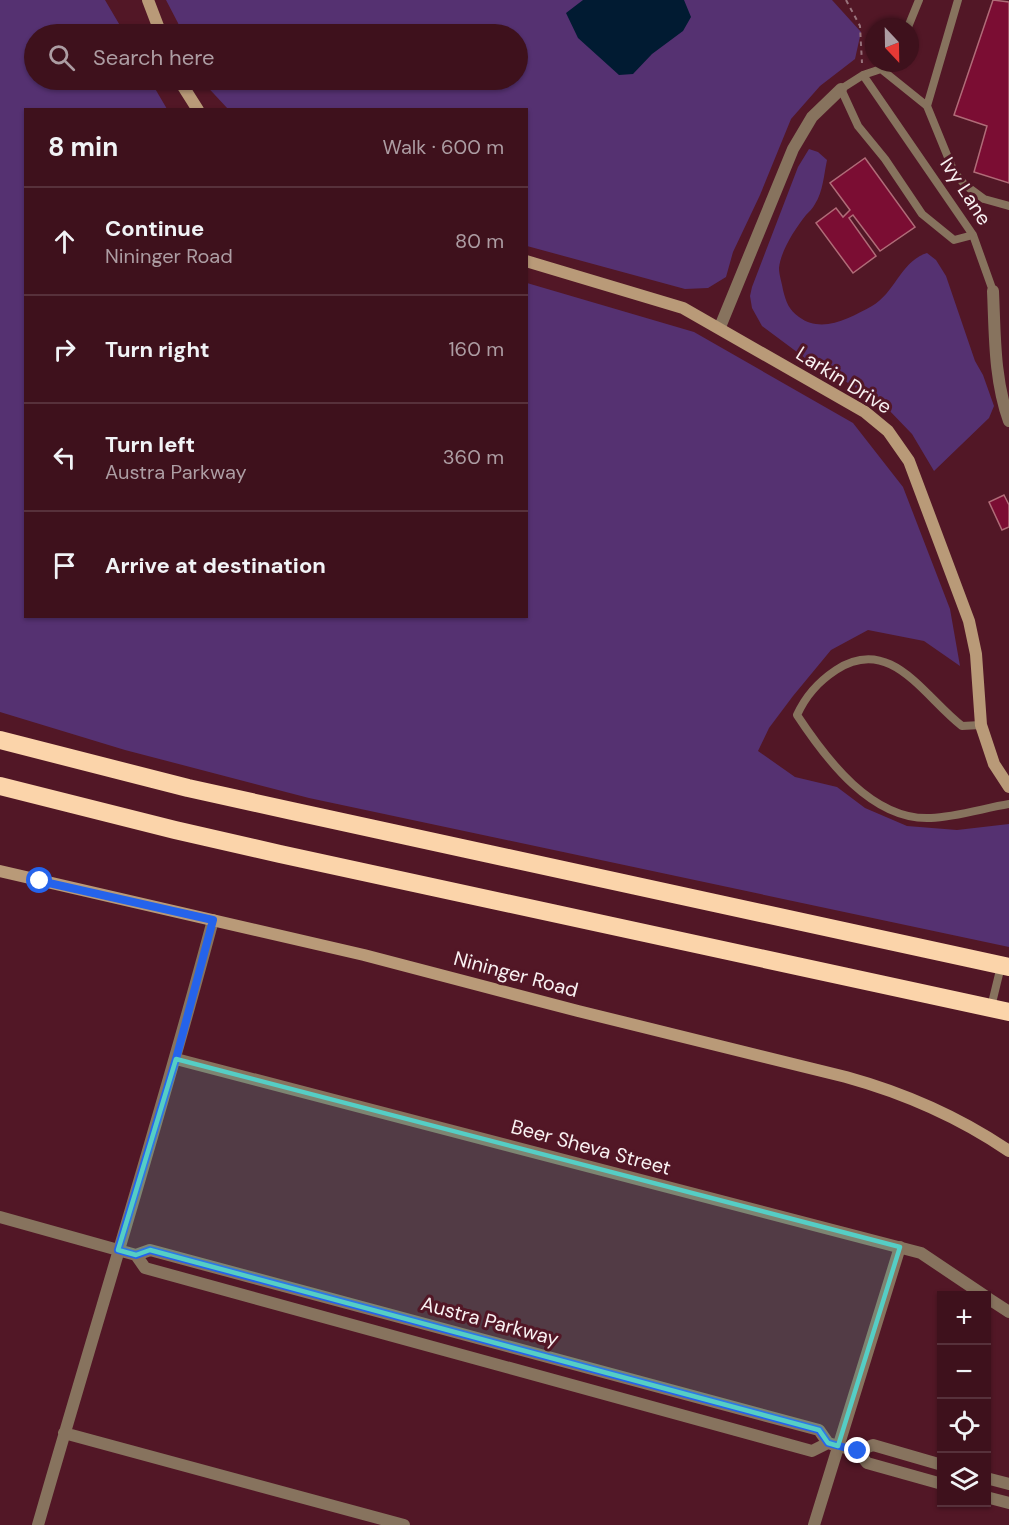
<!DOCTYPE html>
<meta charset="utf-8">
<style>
:root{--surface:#3e111c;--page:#451a25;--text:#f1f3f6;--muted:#ad9da3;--line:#57313b}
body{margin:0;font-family:"DM Sans",sans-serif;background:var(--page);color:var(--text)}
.controls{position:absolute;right:18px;bottom:18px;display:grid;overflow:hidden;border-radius:0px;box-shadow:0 2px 4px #0004}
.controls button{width:54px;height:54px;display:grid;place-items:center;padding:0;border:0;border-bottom:2px solid var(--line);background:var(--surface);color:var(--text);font:30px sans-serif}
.compass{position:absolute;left:865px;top:18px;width:54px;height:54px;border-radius:50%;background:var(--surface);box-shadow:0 2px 4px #0004;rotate:158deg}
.stop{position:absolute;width:18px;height:18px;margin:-14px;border:4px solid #2563eb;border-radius:50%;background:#fff}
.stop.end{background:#2563eb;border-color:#fff;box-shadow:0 2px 6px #0008}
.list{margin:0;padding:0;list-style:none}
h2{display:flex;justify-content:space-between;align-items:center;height:78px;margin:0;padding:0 24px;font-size:26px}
h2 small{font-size:20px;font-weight:400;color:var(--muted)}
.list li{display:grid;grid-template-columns:39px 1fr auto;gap:18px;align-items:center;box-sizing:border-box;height:108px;padding:0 24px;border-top:2px solid var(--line)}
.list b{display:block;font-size:22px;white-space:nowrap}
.list p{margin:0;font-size:20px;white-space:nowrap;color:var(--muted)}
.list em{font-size:20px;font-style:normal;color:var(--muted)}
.icon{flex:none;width:33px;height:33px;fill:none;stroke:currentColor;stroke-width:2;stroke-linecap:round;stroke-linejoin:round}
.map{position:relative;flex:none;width:1009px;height:1525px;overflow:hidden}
.search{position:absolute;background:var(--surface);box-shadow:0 2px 4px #0004;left:24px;top:24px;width:504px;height:66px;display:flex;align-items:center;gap:15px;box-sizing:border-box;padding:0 21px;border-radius:33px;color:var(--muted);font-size:22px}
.panel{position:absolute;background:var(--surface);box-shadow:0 2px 4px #0004;left:24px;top:108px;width:504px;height:510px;border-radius:0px}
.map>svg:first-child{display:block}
.green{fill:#553171}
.water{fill:#011b32}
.building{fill:#7b0d33;stroke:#b06c78;stroke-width:1.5}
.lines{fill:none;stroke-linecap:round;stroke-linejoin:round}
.path{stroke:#98737c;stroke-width:2;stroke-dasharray:4.5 4.5;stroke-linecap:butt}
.lane{stroke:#87735e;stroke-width:8}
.street{stroke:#87735e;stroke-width:12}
.secondary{stroke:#b99a78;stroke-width:12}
.highway{stroke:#fbd4aa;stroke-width:18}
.route{stroke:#2563eb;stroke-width:8}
.marked{fill:#55cec5;fill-opacity:0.2;stroke:#55cec5;stroke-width:4.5;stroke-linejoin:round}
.labels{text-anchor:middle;stroke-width:6;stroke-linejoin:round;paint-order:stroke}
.street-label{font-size:20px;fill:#f9f1f2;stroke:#521726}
</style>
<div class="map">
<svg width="1009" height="1525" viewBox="0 0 1009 1525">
<rect width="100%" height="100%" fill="#521726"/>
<!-- green -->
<path class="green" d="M 0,0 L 105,0 L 125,34 L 34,34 L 34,80 L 150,80 L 167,109 L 26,110 L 26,616 L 526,616 L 527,283 L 694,332 L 853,423 L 903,487 L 950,609 L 960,666 L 924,641 L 868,630 L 831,650 L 793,696 L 769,728 L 758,751 L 795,777 L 837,787 L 865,808 L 907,826 L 957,830 L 1009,824 L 1009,947 L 309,798 L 125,750 L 0,712 Z
M 166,0 L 832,0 L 861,32 L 855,59 L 820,86 L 791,119 L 760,195 L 733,252 L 726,277 L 708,288 L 685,289 L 527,246 L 526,110 L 228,109 L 201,80 L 518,80 L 518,34 L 182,34 L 178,23 Z
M 809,149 L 818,152 L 827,160 C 824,174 823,192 815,204 C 813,208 809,212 806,215 C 795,229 781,250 779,268 C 779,275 782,283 783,290 C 786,302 789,310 799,317 C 822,334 850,318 872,306 C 895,293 901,261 927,253 L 936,260 L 946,276 L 975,361 L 983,375 L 994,406 L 989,418 L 934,471 L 912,434 L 886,407 L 850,384 L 809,361 L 762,326 L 752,308 L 750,296 L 752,287 L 798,167 Z"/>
<!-- water -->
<path class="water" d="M 583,0 L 684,0 L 691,17 L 683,31 L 652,54 L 633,74 L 619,75 L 578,38 L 566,13 Z"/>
<!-- building -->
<path class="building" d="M 993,0 L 1009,2 L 1009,183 L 974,172 L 987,126 L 954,115 Z
M 865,158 L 915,227 L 880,251 L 853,215 L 849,218 L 876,256 L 853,273 L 816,223 L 836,208 L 843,217 L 850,210 L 830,183 Z
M 1004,495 L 1009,505 L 1009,527 L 1002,530 L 989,502 Z"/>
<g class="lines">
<!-- path -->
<path class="path" d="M 846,0 L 860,26 L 862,63"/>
<!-- lane -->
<path class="lane" d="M 908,27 L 919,0
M 885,63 L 881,69 L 863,75 L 841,89 L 858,126 L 885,159 L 922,214 L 954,240 L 973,235
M 881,69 L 927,106 L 954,172 L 965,185 L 984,199 L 1009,206
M 863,75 L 973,235 L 993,291
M 927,106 L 958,0
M 981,725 L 962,726 C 924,697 891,634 836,670 C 818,682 806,695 797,715 C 826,759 872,821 931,818 C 955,817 985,808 1009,804
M 991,1007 L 1001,966"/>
<!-- street -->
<path class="street" d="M 993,291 C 995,335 994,379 1009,421
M 720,327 L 793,149 L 812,117 L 841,89
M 176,1059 L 921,1253 L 985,1296
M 0,1217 L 136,1255 L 150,1250 L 819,1430 L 828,1443 L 838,1446 L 858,1451 L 873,1445 L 942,1465
M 136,1255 L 145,1268 L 812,1451 L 828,1443
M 986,1297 L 1009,1312
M 64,1433 L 404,1525
M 858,1451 L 867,1463 L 942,1484
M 986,1478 L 1009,1484
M 986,1497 L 1009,1503
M 38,1525 C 96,1323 159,1123 213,920
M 814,1525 L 900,1247"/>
<!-- secondary -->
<path class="secondary" d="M 148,0 L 161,34
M 179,80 L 198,110
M 526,261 L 683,308 L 865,412 L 888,431 L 909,461 L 969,621 L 976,654 L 981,725 L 994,764 L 1009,787
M 0,871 L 364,955 L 578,1011 L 846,1077 C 904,1093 959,1117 1009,1151"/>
<!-- highway -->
<path class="highway" d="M 0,740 L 188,788 L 292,811 L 1009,967
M 0,786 L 175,830 L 280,854 L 1009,1012"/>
</g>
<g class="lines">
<!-- route -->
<path class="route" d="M 40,881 L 213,920 L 176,1059 L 118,1250 L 136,1255 L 150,1250 L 819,1430 L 828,1443 L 858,1451"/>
</g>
<!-- marked area -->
<path class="marked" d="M 176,1059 L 900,1247 L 838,1446 L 828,1443 L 819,1430 L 150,1250 L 136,1255 L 118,1250 Z"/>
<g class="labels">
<!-- street labels -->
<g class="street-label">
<text transform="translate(966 191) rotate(57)" y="7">Ivy Lane</text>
<text transform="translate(844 380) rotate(32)" y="7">Larkin Drive</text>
<text transform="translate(516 974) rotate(15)" y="7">Nininger Road</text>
<text transform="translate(591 1147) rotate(15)" y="7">Beer Sheva Street</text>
<text transform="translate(490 1321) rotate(15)" y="7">Austra Parkway</text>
</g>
</g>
</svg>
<div class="controls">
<button>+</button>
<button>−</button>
<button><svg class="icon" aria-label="locate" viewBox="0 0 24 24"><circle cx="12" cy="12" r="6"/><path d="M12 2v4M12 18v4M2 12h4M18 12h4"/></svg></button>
<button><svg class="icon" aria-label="layers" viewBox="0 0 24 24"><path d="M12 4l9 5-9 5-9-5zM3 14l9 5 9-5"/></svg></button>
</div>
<svg class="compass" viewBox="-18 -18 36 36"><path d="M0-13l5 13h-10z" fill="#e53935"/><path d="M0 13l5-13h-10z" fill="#ad9da3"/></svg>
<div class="stop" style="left:40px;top:881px"></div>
<div class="stop end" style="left:858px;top:1451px"></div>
<div class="search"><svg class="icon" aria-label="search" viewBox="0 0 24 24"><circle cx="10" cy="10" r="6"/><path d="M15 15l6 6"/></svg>Search here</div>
<section class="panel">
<h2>8 min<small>Walk · 600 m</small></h2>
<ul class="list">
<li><svg class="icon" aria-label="ahead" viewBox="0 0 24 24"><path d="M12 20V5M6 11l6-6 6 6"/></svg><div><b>Continue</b><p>Nininger Road</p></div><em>80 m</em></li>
<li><svg class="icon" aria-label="right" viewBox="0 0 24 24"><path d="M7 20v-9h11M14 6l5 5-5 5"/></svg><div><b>Turn right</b></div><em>160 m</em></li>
<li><svg class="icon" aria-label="left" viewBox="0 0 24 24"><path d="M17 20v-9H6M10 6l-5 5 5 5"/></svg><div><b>Turn left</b><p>Austra Parkway</p></div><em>360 m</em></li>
<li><svg class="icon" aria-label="arrive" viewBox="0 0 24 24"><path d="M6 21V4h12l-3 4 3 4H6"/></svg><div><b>Arrive at destination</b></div></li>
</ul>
</section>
</div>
